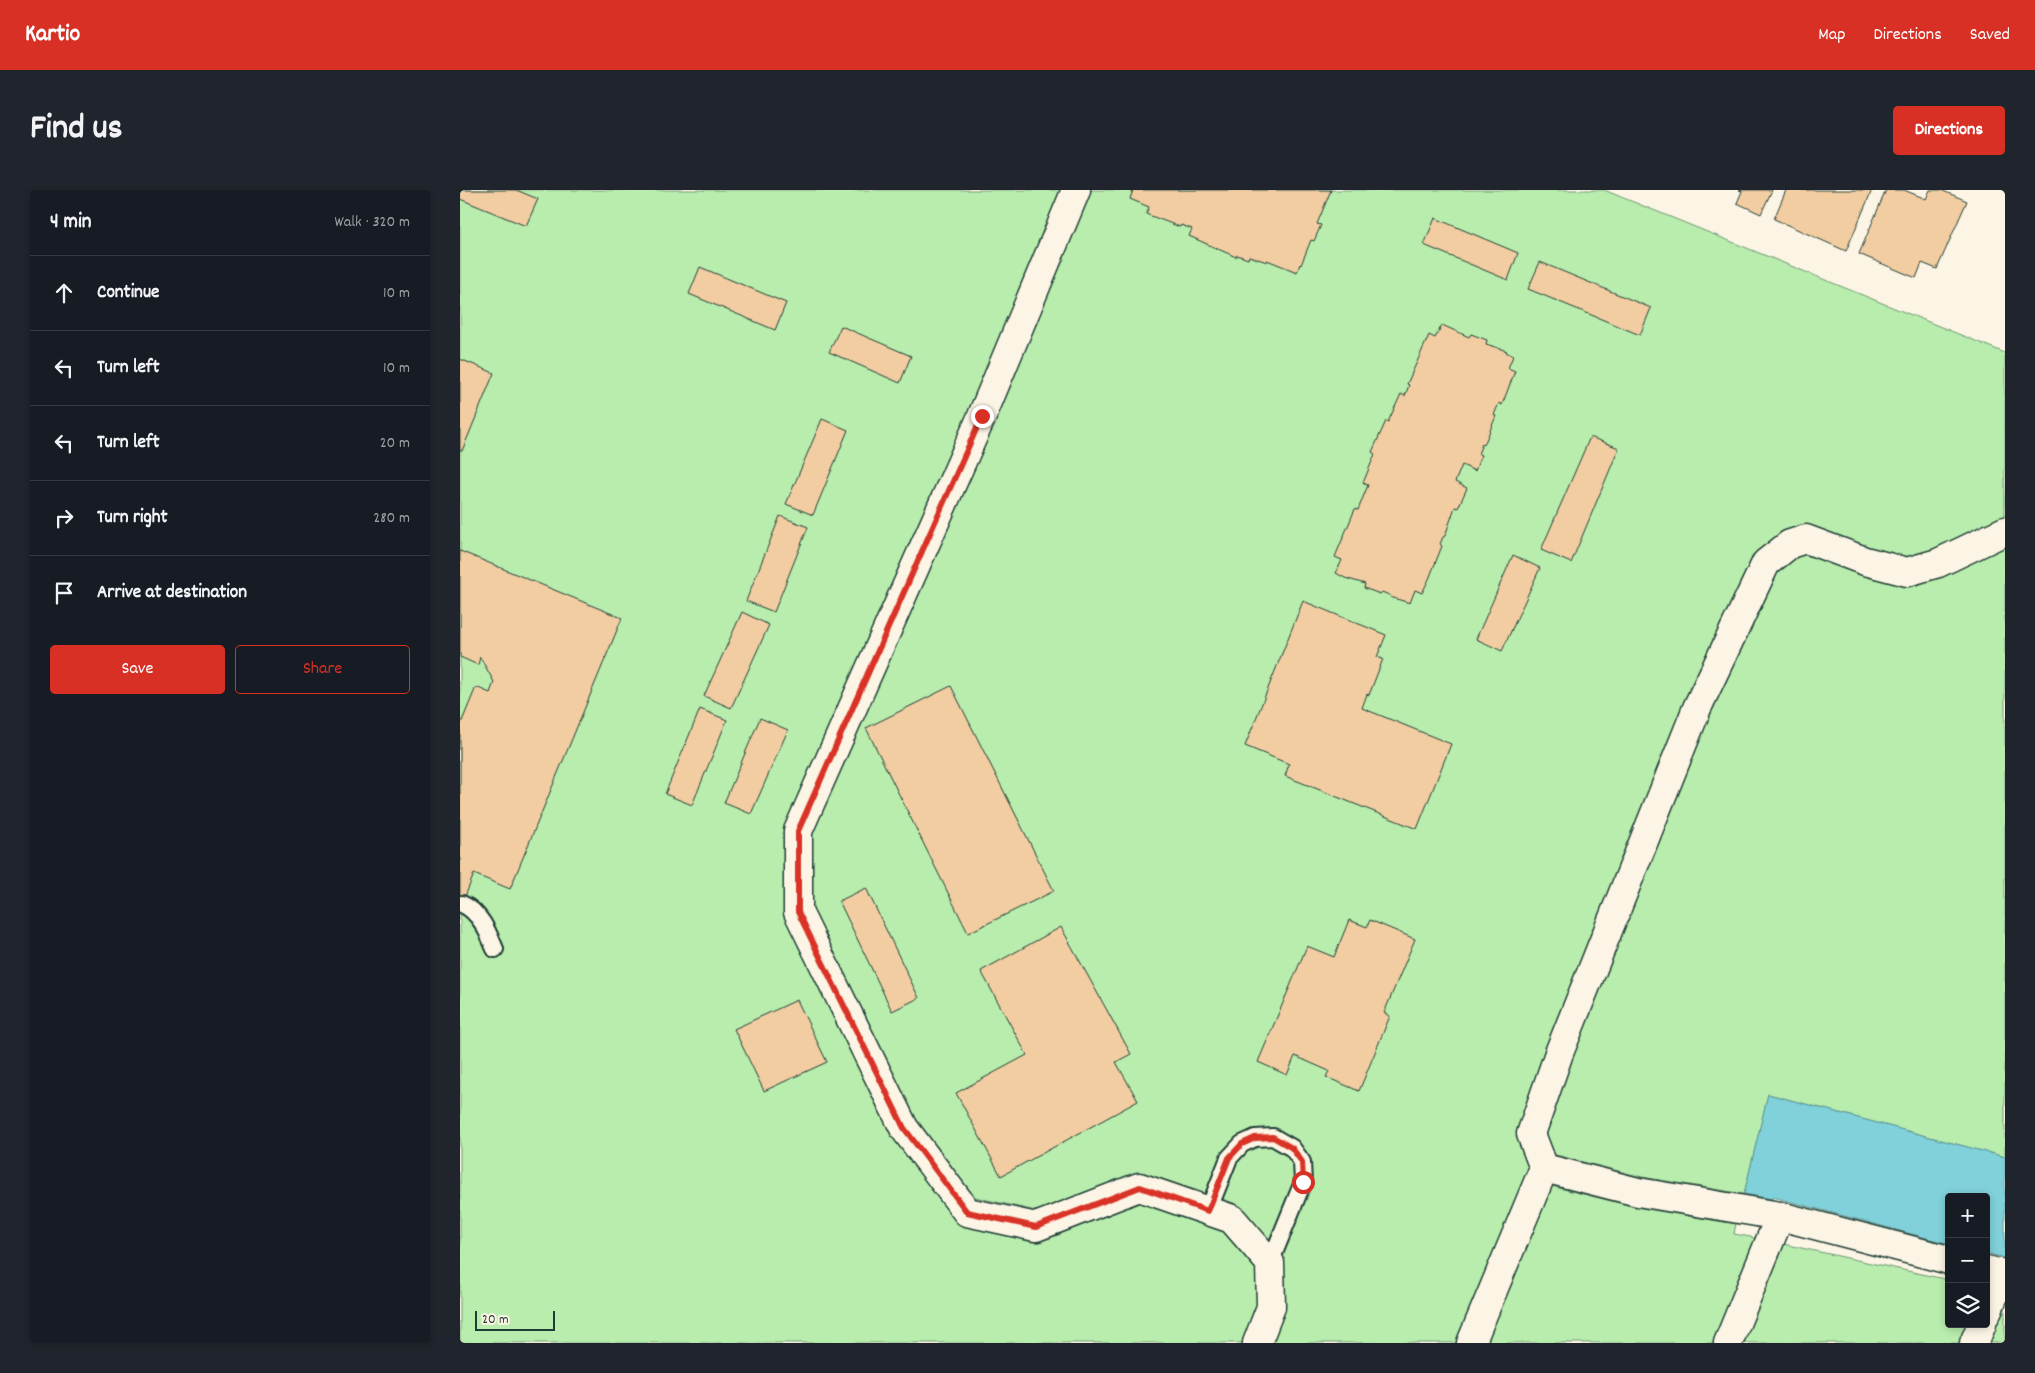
<!DOCTYPE html>
<meta charset="utf-8">
<style>
:root{--surface:#171b24;--page:#20242c;--text:#f1f3f6;--muted:#9ea1a6;--line:#363941;--accent:#d93025}
body{margin:0;font-family:Dekko,sans-serif;background:var(--page);color:var(--text)}
.controls{position:absolute;right:15px;bottom:15px;display:grid;overflow:hidden;border-radius:5px;box-shadow:0 2px 8px #0003}
.controls button{width:45px;height:45px;display:grid;place-items:center;padding:0;border:0;border-bottom:1px solid var(--line);background:var(--surface);color:var(--text);font:25px sans-serif}
.scale{position:absolute;left:15px;bottom:12px;width:80px;box-sizing:border-box;padding-left:5px;border:2px solid #1f3d34;border-top:0;font-size:14px;line-height:18px;white-space:nowrap;color:#1f3d34;-webkit-text-stroke:4px #fcf5e5;paint-order:stroke}
.stop{position:absolute;width:15px;height:15px;margin:-11px;border:4px solid #d93025;border-radius:50%;background:#fff}
.stop.end{background:#d93025;border-color:#fff;box-shadow:0 1px 5px #0008}
.list{margin:0;padding:0;list-style:none}
h2{display:flex;justify-content:space-between;align-items:center;height:65px;margin:0;padding:0 20px;font-size:21px}
h2 small{font-size:16px;font-weight:400;color:var(--muted)}
.list li{display:grid;grid-template-columns:32px 1fr auto;gap:15px;align-items:center;box-sizing:border-box;height:75px;padding:0 20px;border-top:1px solid var(--line)}
.list b{display:block;font-size:19px;white-space:nowrap}
.list em{font-size:16px;font-style:normal;color:var(--muted)}
.actions{display:flex;gap:10px;padding:15px 20px}
.actions a{flex:1;padding:11px 0;border:1px solid var(--accent);border-radius:5px;text-align:center;font-size:18px;color:var(--accent)}
.actions .main{background:var(--accent);color:#fff}
.icon{flex:none;width:28px;height:28px;fill:none;stroke:currentColor;stroke-width:2;stroke-linecap:round;stroke-linejoin:round}
.map{position:relative;flex:none;width:1545px;height:1153px;overflow:hidden;border-radius:5px}
header{display:flex;align-items:center;gap:30px;box-sizing:border-box;height:70px;padding:0 25px;background:var(--accent);color:#fff}
header strong{font-size:24px}
nav{display:flex;gap:28px;margin-inline-start:auto;font-size:18px}
.intro{display:flex;align-items:center;justify-content:space-between;box-sizing:border-box;height:120px;padding:0 30px}
h1{margin:0;font-size:35px}
.button{padding:12px 22px;border-radius:5px;background:var(--accent);color:#fff;font-size:18px;font-weight:700}
main{display:flex;gap:30px;padding:0 30px}
aside{flex:1;background:var(--surface);border-radius:5px;box-shadow:0 2px 8px #0003}
.map>svg:first-child{display:block}
.green{fill:#b9edae;stroke:#6c9571}
.water{fill:#81d1da;stroke:#5a9698}
.building{fill:#f2cda2;stroke:#1f3d34}
.lines{fill:none;stroke-linecap:round;stroke-linejoin:round}
.lane-casing{stroke:#1f3d34;stroke-width:20}
.street-casing{stroke:#1f3d34;stroke-width:31}
.lane{stroke:#fcf5e5;stroke-width:16}
.street{stroke:#fcf5e5;stroke-width:28}
.route{stroke:#d93025;stroke-width:6}
</style>
<header>
<strong>Kartio</strong>
<nav><a>Map</a><a>Directions</a><a>Saved</a></nav>
</header>
<div class="intro"><h1>Find us</h1><a class="button">Directions</a></div>
<main>
<aside>
<h2>4 min<small>Walk · 320 m</small></h2>
<ul class="list">
<li><svg class="icon" aria-label="ahead" viewBox="0 0 24 24"><path d="M12 20V5M6 11l6-6 6 6"/></svg><div><b>Continue</b></div><em>10 m</em></li>
<li><svg class="icon" aria-label="left" viewBox="0 0 24 24"><path d="M17 20v-9H6M10 6l-5 5 5 5"/></svg><div><b>Turn left</b></div><em>10 m</em></li>
<li><svg class="icon" aria-label="left" viewBox="0 0 24 24"><path d="M17 20v-9H6M10 6l-5 5 5 5"/></svg><div><b>Turn left</b></div><em>20 m</em></li>
<li><svg class="icon" aria-label="right" viewBox="0 0 24 24"><path d="M7 20v-9h11M14 6l5 5-5 5"/></svg><div><b>Turn right</b></div><em>280 m</em></li>
<li><svg class="icon" aria-label="arrive" viewBox="0 0 24 24"><path d="M6 21V4h12l-3 4 3 4H6"/></svg><div><b>Arrive at destination</b></div></li>
</ul>
<div class="actions"><a class="main">Save</a><a>Share</a></div>
</aside>
<div class="map">
<svg width="1545" height="1153" viewBox="0 0 1545 1153">
<rect width="100%" height="100%" fill="#fcf5e5"/>
<filter id="ink" filterUnits="userSpaceOnUse"><feTurbulence type="fractalNoise" baseFrequency=".02" numOctaves="2"/><feDisplacementMap in="SourceGraphic" scale="10" xChannelSelector="R" yChannelSelector="G"/><feConvolveMatrix kernelMatrix="1 2 1 2 8 2 1 2 1" color-interpolation-filters="sRGB"/></filter>
<g filter="url(#ink)">
<!-- green -->
<path class="green" d="M 0,0 L 601,0 L 509,221 L 326,635 L 324,642 L 324,723 L 326,730 L 431,946 L 496,1032 L 503,1036 L 572,1052 L 580,1052 L 679,1013 L 763,1042 L 796,1080 L 797,1116 L 782,1153 L 0,1153 Z
M 630,0 L 1144,0 L 1545,163 L 1545,967 L 1308,904 L 1284,1004 L 1182,987 L 1088,963 L 1071,972 L 996,1153 L 811,1153 L 825,1116 L 824,1071 L 820,1062 L 777,1014 L 685,983 L 676,983 L 576,1021 L 515,1007 L 456,928 L 352,717 L 352,643 L 534,232 Z
M 1091,996 L 1175,1017 L 1276,1034 L 1274,1044 L 1296,1048 L 1253,1153 L 1026,1153 Z
M 1323,1054 L 1489,1090 L 1489,1134 L 1507,1134 L 1499,1153 L 1283,1153 Z
M 1545,1114 L 1545,1153 L 1529,1153 Z"/>
<!-- water -->
<path class="water" d="M 1308,904 L 1545,967 L 1545,1068 L 1526,1063 L 1526,1007 L 1489,1007 L 1489,1054 L 1313,1007 L 1312,1009 L 1284,1004 Z"/>
<!-- building -->
<path class="building" d="M 0,0 L 56,0 L 78,9 L 66,36 L 0,9 Z
M 673,0 L 871,0 L 857,34 L 861,35 L 854,51 L 851,50 L 841,75 L 840,74 L 837,82 L 807,70 L 807,72 L 789,66 L 788,69 L 777,65 L 776,67 L 729,46 L 732,39 L 721,35 L 720,37 L 686,24 L 689,17 L 670,9 Z
M 1279,0 L 1312,0 L 1301,24 L 1277,13 L 1282,1 Z
M 1326,0 L 1412,0 L 1386,61 L 1314,29 Z
M 1426,0 L 1444,0 L 1466,9 L 1470,0 L 1481,0 L 1507,11 L 1477,79 L 1462,73 L 1456,88 L 1399,64 Z
M 975,28 L 1058,63 L 1048,90 L 964,55 Z
M 1080,72 L 1191,118 L 1180,145 L 1068,99 Z
M 240,77 L 326,113 L 315,140 L 229,104 Z
M 982,135 L 1009,147 L 1011,144 L 1027,150 L 1026,154 L 1047,161 L 1046,162 L 1053,166 L 1048,178 L 1055,181 L 1042,215 L 1039,213 L 1034,225 L 1036,226 L 1024,255 L 1022,254 L 1018,264 L 1021,265 L 1015,281 L 1002,275 L 995,292 L 1007,298 L 998,318 L 995,317 L 985,346 L 983,347 L 980,354 L 982,356 L 969,389 L 962,403 L 955,400 L 950,413 L 930,407 L 931,406 L 922,402 L 920,404 L 904,398 L 905,394 L 885,388 L 876,383 L 882,370 L 875,367 L 895,319 L 898,320 L 908,295 L 903,293 L 915,264 L 912,262 L 926,231 L 928,232 L 941,204 L 945,206 L 949,195 L 947,194 L 969,145 L 975,148 Z
M 381,136 L 451,166 L 440,193 L 369,162 Z
M 0,169 L 34,183 L 2,261 L 0,260 Z
M 362,229 L 388,240 L 353,325 L 326,314 Z
M 1130,247 L 1159,258 L 1111,373 L 1081,360 Z
M 320,326 L 348,337 L 314,422 L 286,411 Z
M 0,361 L 162,428 L 50,699 L 14,684 L 0,719 L 0,536 L 16,497 L 30,503 L 34,492 L 20,467 L 18,475 L 0,467 Z
M 1053,365 L 1080,378 L 1042,461 L 1016,449 Z
M 843,411 L 926,445 L 917,467 L 923,469 L 909,505 L 907,504 L 902,518 L 991,554 L 957,639 L 825,586 L 829,574 L 785,556 Z
M 282,422 L 309,435 L 271,518 L 244,506 Z
M 491,496 L 594,701 L 508,743 L 406,538 Z
M 240,519 L 267,530 L 232,615 L 205,604 Z
M 300,528 L 328,540 L 291,624 L 264,613 Z
M 406,698 L 459,808 L 432,821 L 379,711 Z
M 889,730 L 907,737 L 910,730 L 955,749 L 924,823 L 930,826 L 899,901 L 866,887 L 869,881 L 835,866 L 827,885 L 798,872 L 847,756 L 874,767 Z
M 601,737 L 671,864 L 656,872 L 678,911 L 541,986 L 496,903 L 567,865 L 521,781 Z
M 337,810 L 367,872 L 304,901 L 274,839 Z"/>
<g class="lines">
<!-- lane casing -->
<g class="lane-casing">
<path id="lane" d="M 2,714 C 20,722 28,742 35,759
M 748,1021 L 769,968 L 782,954 L 795,948 L 813,947 L 832,958 L 842,972 L 843,992 L 810,1073"/>
</g>
<!-- street casing -->
<g class="street-casing">
<path id="street" d="M 616,0 L 522,226 L 338,641 L 338,722 L 444,938 L 507,1022 L 576,1037 L 679,997 L 772,1029 L 810,1073 L 811,1117 L 797,1153
M 1084,978 L 1071,944 L 1099,863 L 1237,518 L 1306,373 L 1330,354 L 1346,349 L 1405,371 L 1447,382 L 1478,373 L 1545,341
M 1526,1080 L 1543,1084 L 1526,1124
M 1011,1153 L 1084,978 L 1178,1002 L 1320,1026 L 1489,1070
M 1268,1153 L 1320,1026
M 1514,1153 L 1522,1134"/>
</g>
<!-- lane -->
<use href="#lane" class="lane"/>
<!-- street -->
<use href="#street" class="street"/>
</g>
</g>
<g class="lines" filter="url(#ink)">
<!-- route -->
<path class="route" d="M 522,226 L 338,641 L 338,722 L 444,938 L 507,1022 L 576,1037 L 680,997 L 748,1021 L 769,968 L 782,954 L 795,948 L 813,947 L 832,958 L 842,972 L 843,992"/>
</g>
</svg>
<div class="controls">
<button>+</button>
<button>−</button>
<button><svg class="icon" aria-label="layers" viewBox="0 0 24 24"><path d="M12 4l9 5-9 5-9-5zM3 14l9 5 9-5"/></svg></button>
</div>
<div class="scale">20 m</div>
<div class="stop" style="left:843px;top:992px"></div>
<div class="stop end" style="left:522px;top:226px"></div>
</div>
</main>
